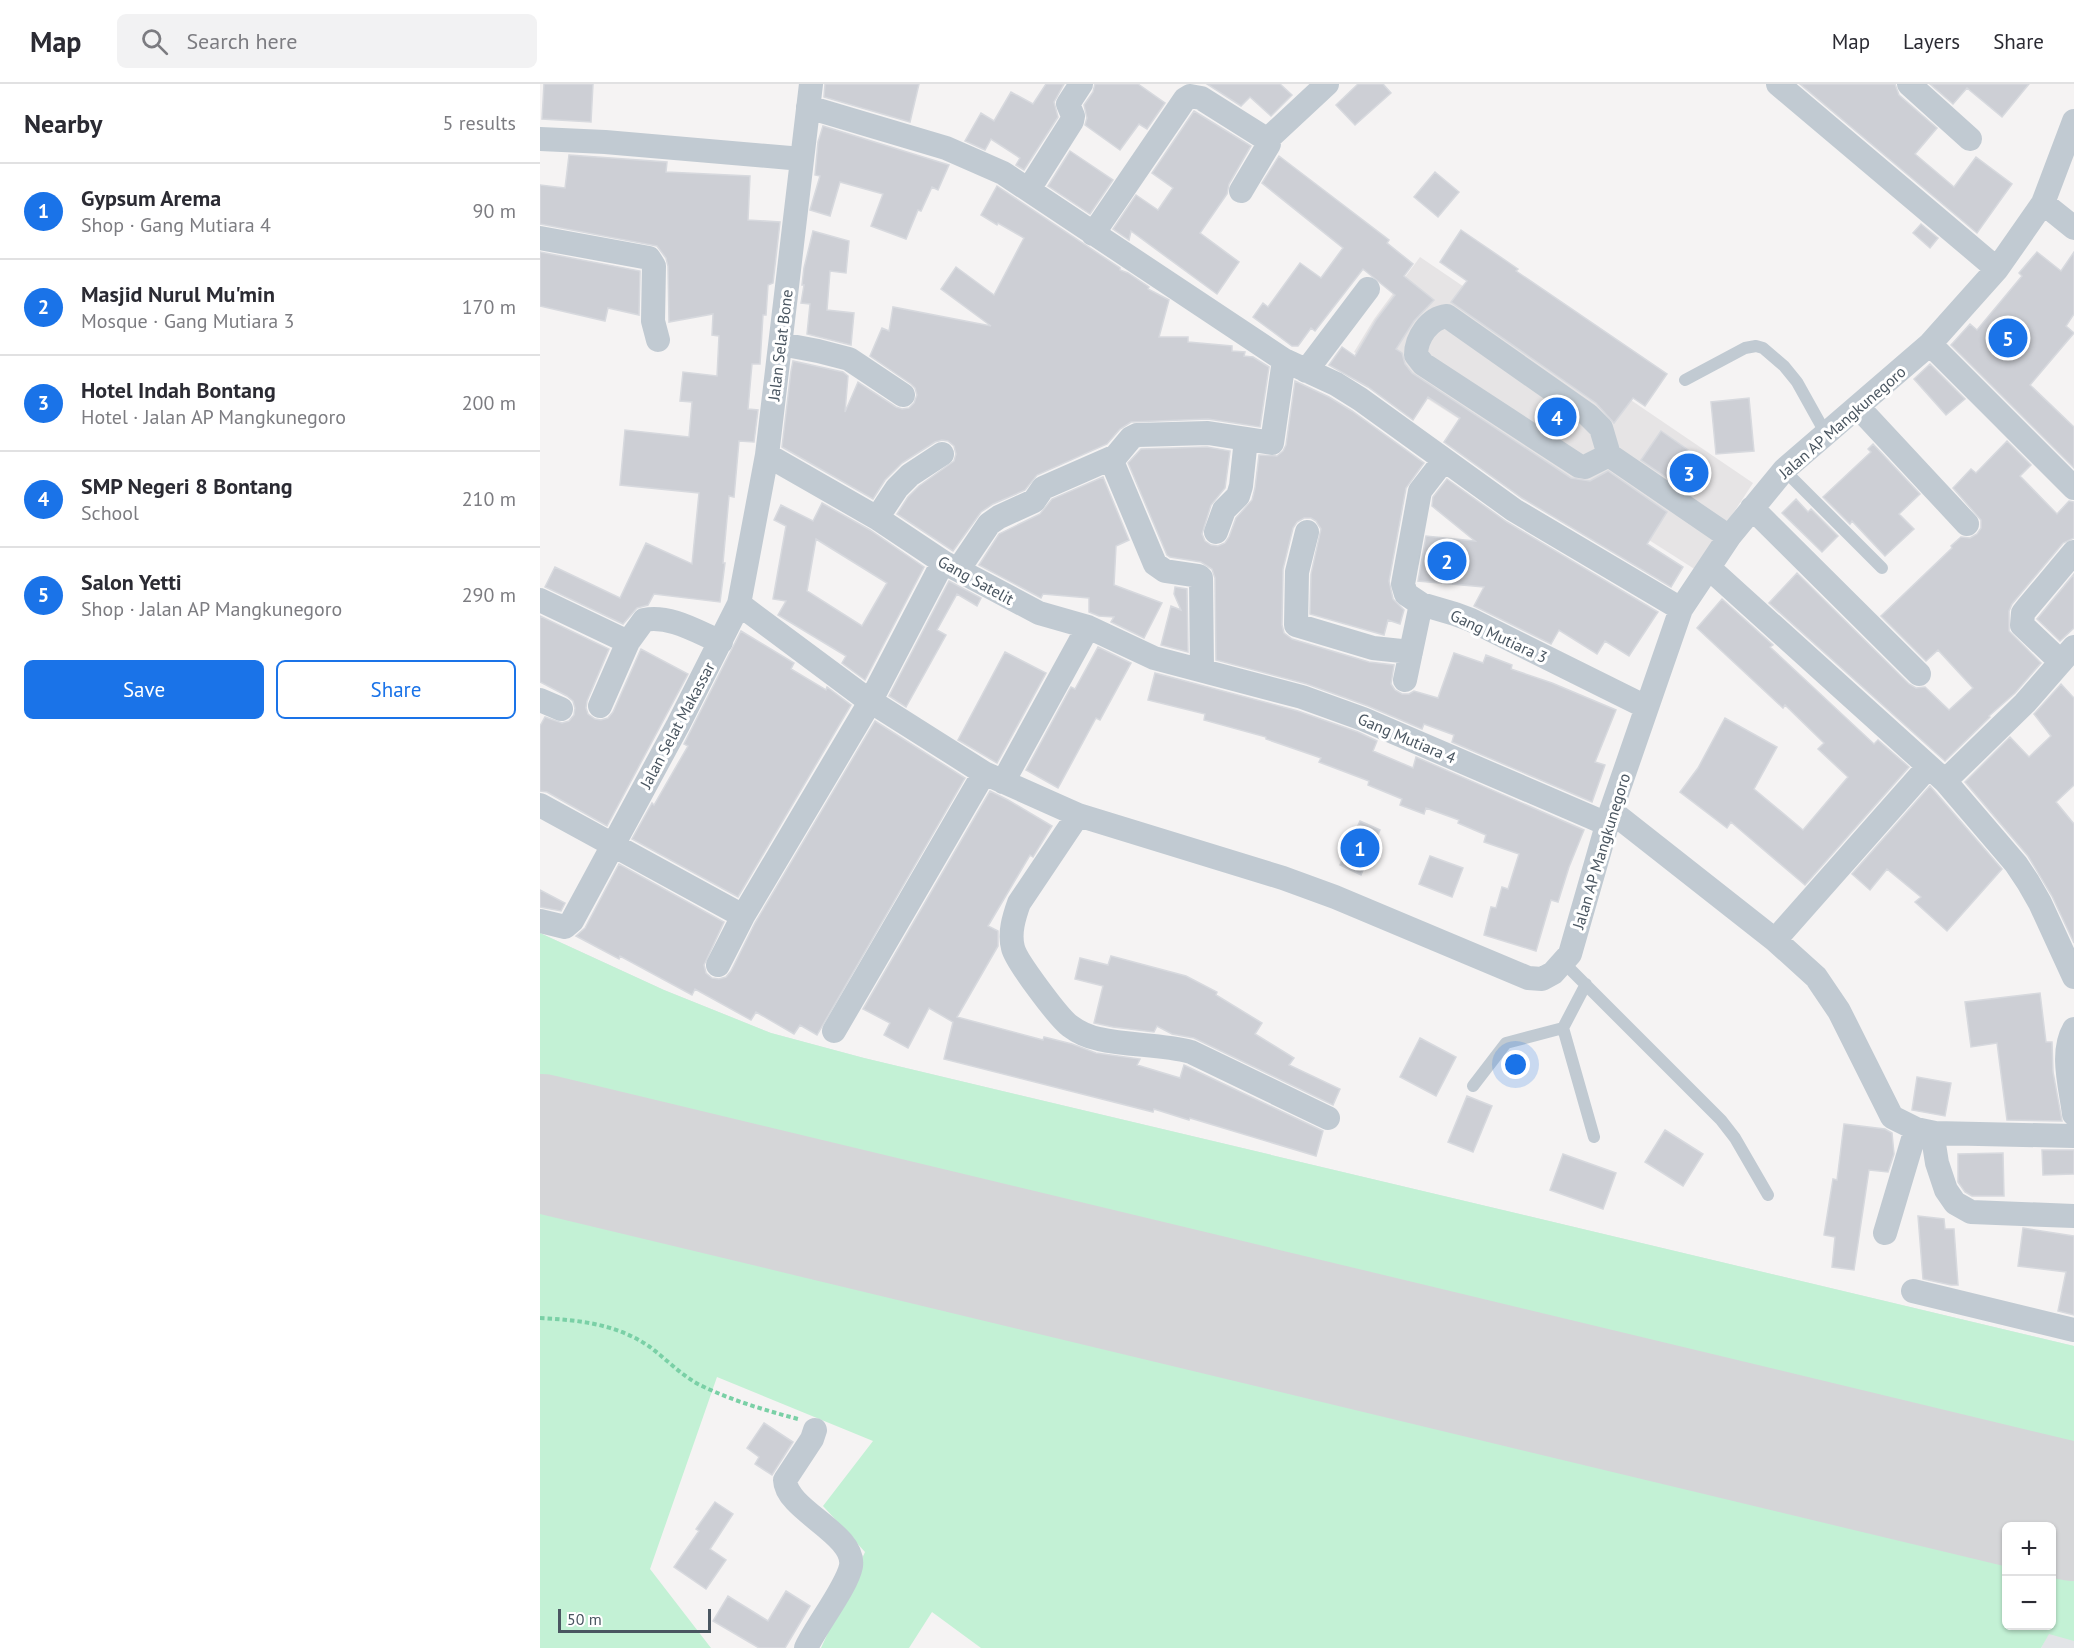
<!DOCTYPE html>
<meta charset="utf-8">
<style>
:root{--surface:#fff;--page:#f2f2f3;--text:#2b2b33;--muted:#7c7c81;--line:#e1e1e2;--accent:#1a73e8}
body{margin:0;font-family:"PT Sans",sans-serif;background:var(--page);color:var(--text)}
.controls{position:absolute;right:18px;bottom:18px;display:grid;overflow:hidden;border-radius:9px;box-shadow:0 2px 4px #0004}
.controls button{width:54px;height:54px;display:grid;place-items:center;padding:0;border:0;border-bottom:2px solid var(--line);background:var(--surface);color:var(--text);font:30px sans-serif}
.scale{position:absolute;left:18px;bottom:15px;width:153px;box-sizing:border-box;padding-left:6px;border:3px solid #4a5661;border-top:0;font-size:16px;line-height:21px;white-space:nowrap;color:#4a5661;-webkit-text-stroke:4px #fff;paint-order:stroke}
.you{position:absolute;left:976px;top:981px;width:21px;height:21px;margin:-15px;border:4px solid #fff;border-radius:50%;background:#1a73e8;box-shadow:0 0 0 9px #1a73e833}
.badge{display:grid;place-items:center;width:39px;height:39px;border-radius:50%;background:var(--accent);color:#fff;font-size:20px;font-weight:700}
.pin{position:absolute;translate:-50% -50%;border:3px solid #fff;box-shadow:0 2px 6px #0006}
.list{margin:0;padding:0;list-style:none}
h2{display:flex;justify-content:space-between;align-items:center;height:78px;margin:0;padding:0 24px;font-size:26px}
h2 small{font-size:20px;font-weight:400;color:var(--muted)}
.list li{display:grid;grid-template-columns:39px 1fr auto;gap:18px;align-items:center;box-sizing:border-box;height:96px;padding:0 24px;border-top:2px solid var(--line)}
.list b{display:block;font-size:22px;white-space:nowrap}
.list p{margin:0;font-size:20px;white-space:nowrap;color:var(--muted)}
.list em{font-size:20px;font-style:normal;color:var(--muted)}
.actions{display:flex;gap:12px;padding:18px 24px}
.actions a{flex:1;padding:14px 0;border:2px solid var(--accent);border-radius:9px;text-align:center;font-size:21px;color:var(--accent)}
.actions .main{background:var(--accent);color:#fff}
.icon{flex:none;width:33px;height:33px;fill:none;stroke:currentColor;stroke-width:2;stroke-linecap:round;stroke-linejoin:round}
.map{position:relative;flex:none;width:1534px;height:1564px;overflow:hidden}
header{display:flex;align-items:center;gap:36px;box-sizing:border-box;height:84px;padding:0 30px;background:var(--surface);border-bottom:2px solid var(--line)}
header strong{font-size:28px}
nav{display:flex;gap:33px;margin-inline-start:auto;font-size:21px}
.search{width:420px;height:54px;background:var(--page);display:flex;align-items:center;gap:15px;box-sizing:border-box;padding:0 21px;border-radius:9px;color:var(--muted);font-size:22px}
main{display:flex}
aside{flex:1;background:var(--surface)}
.map>svg:first-child{display:block}
.education{fill:#e6e4e5}
.airport{fill:#e2e4e7}
.green{fill:#c3f1d5}
.lines{fill:none;stroke-linecap:round;stroke-linejoin:round}
.runway{stroke:#d5d6d8;stroke-width:138}
.building{fill:#cdcfd5;stroke:#d7d9de;stroke-width:1.5;fill-rule:evenodd}
.path{stroke:#7ad0a6;stroke-width:4;stroke-dasharray:4.5 3;stroke-linecap:butt}
.service{stroke:#c1cad2;stroke-width:12}
.minor{stroke:#c1cad2;stroke-width:24}
.labels{text-anchor:middle;stroke-width:6;stroke-linejoin:round;paint-order:stroke}
.street-label{font-size:16px;fill:#4a5661;stroke:#fff}
</style>
<header>
<strong>Map</strong>
<div class="search"><svg class="icon" aria-label="search" viewBox="0 0 24 24"><circle cx="10" cy="10" r="6"/><path d="M15 15l6 6"/></svg>Search here</div>
<nav><a>Map</a><a>Layers</a><a>Share</a></nav>
</header>
<main>
<aside>
<h2>Nearby<small>5 results</small></h2>
<ul class="list">
<li><span class="badge">1</span><div><b>Gypsum Arema</b><p>Shop · Gang Mutiara 4</p></div><em>90 m</em></li>
<li><span class="badge">2</span><div><b>Masjid Nurul Mu'min</b><p>Mosque · Gang Mutiara 3</p></div><em>170 m</em></li>
<li><span class="badge">3</span><div><b>Hotel Indah Bontang</b><p>Hotel · Jalan AP Mangkunegoro</p></div><em>200 m</em></li>
<li><span class="badge">4</span><div><b>SMP Negeri 8 Bontang</b><p>School</p></div><em>210 m</em></li>
<li><span class="badge">5</span><div><b>Salon Yetti</b><p>Shop · Jalan AP Mangkunegoro</p></div><em>290 m</em></li>
</ul>
<div class="actions"><a class="main">Save</a><a>Share</a></div>
</aside>
<div class="map">
<svg width="1534" height="1564" viewBox="0 0 1534 1564">
<rect width="100%" height="100%" fill="#f5f3f3"/>
<!-- education -->
<path class="education" d="M 880,173 L 1213,399 L 1156,486 L 814,268 L 834,235 Z"/>
<!-- airport -->
<path class="airport" d="M 0,849 L 124,906 L 231,949 L 324,974 L 1534,1262 L 1534,1564 L 1501,1564 L 1512,1542 L 1512,1442 L 1466,1442 L 1466,1540 L 0,1229 Z"/>
<!-- green -->
<path class="green" d="M 0,849 L 124,906 L 231,949 L 324,974 L 1534,1262 L 1534,1392 L 0,1022 Z
M 0,1096 L 1466,1449 L 1466,1542 L 1512,1542 L 1512,1460 L 1534,1465 L 1534,1557 L 1509,1550 L 1501,1564 L 441,1564 L 392,1528 L 369,1564 L 281,1564 L 325,1468 L 283,1422 L 333,1357 L 177,1293 L 110,1485 L 171,1564 L 0,1564 Z"/>
<g class="lines">
<!-- runway -->
<path class="runway" d="M 0,1059 L 1534,1428"/>
</g>
<!-- building -->
<path class="building" d="M 4,0 L 53,0 L 51,38 L 2,35 Z
M 285,0 L 379,0 L 370,38 L 284,13 Z
M 506,0 L 524,0 L 514,18 L 518,33 L 484,86 L 476,81 L 480,74 L 451,55 L 445,66 L 425,57 L 441,29 L 454,37 L 471,8 L 493,20 Z
M 555,0 L 598,0 L 625,19 L 607,45 L 599,40 L 580,66 L 545,41 L 547,34 L 544,21 L 553,8 Z
M 667,0 L 740,0 L 752,11 L 731,32 L 710,13 L 701,22 Z
M 818,0 L 843,0 L 851,9 L 815,41 L 796,21 Z
M 1260,0 L 1355,0 L 1359,11 L 1397,44 L 1375,70 L 1414,103 L 1436,73 L 1472,100 L 1437,149 Z
M 1390,0 L 1489,0 L 1462,33 L 1427,4 L 1413,20 Z
M 654,27 L 711,62 L 689,100 L 687,110 L 660,149 L 699,178 L 677,210 L 591,147 L 589,156 L 573,145 L 596,111 L 618,126 L 633,104 L 612,89 Z
M 283,42 L 409,81 L 398,106 L 392,103 L 381,127 L 378,126 L 366,155 L 331,142 L 343,110 L 300,98 L 290,132 L 270,126 L 280,92 L 275,91 L 278,58 Z
M 530,67 L 573,96 L 550,130 L 508,102 Z
M 29,71 L 127,78 L 126,88 L 210,92 L 208,136 L 240,138 L 233,199 L 228,201 L 226,231 L 223,231 L 220,280 L 212,280 L 208,325 L 218,326 L 214,358 L 199,357 L 194,413 L 189,412 L 183,479 L 185,479 L 180,518 L 114,510 L 108,521 L 97,524 L 83,540 L 5,503 L 15,483 L 80,514 L 106,459 L 152,480 L 159,409 L 80,401 L 85,346 L 149,353 L 152,318 L 140,317 L 143,288 L 177,292 L 179,252 L 172,251 L 173,230 L 129,238 L 128,182 L 126,174 L 117,162 L 0,140 L 0,101 L 25,104 Z
M 739,72 L 849,156 L 847,159 L 873,180 L 864,192 L 894,216 L 874,237 L 856,265 L 862,269 L 865,280 L 872,289 L 1031,394 L 1050,397 L 1068,387 L 1127,428 L 1107,460 L 1143,483 L 1131,503 L 982,414 L 904,358 L 920,334 L 888,313 L 873,336 L 828,303 L 789,281 L 802,263 L 815,272 L 836,236 L 855,211 L 823,185 L 775,247 L 771,244 L 758,262 L 752,262 L 713,233 L 723,219 L 728,223 L 760,179 L 781,194 L 803,164 L 722,99 Z
M 895,88 L 919,108 L 898,133 L 874,113 Z
M 457,102 L 580,184 L 580,186 L 588,189 L 609,203 L 608,205 L 629,216 L 619,253 L 648,253 L 648,258 L 692,262 L 692,267 L 705,268 L 704,272 L 713,273 L 729,283 L 720,343 L 668,335 L 591,338 L 580,345 L 567,360 L 497,391 L 485,406 L 453,420 L 441,428 L 413,467 L 357,430 L 368,413 L 379,402 L 414,377 L 416,370 L 414,362 L 408,357 L 402,356 L 395,358 L 362,379 L 345,396 L 333,415 L 242,363 L 251,287 L 253,277 L 303,288 L 308,292 L 305,328 L 318,298 L 356,323 L 362,325 L 369,324 L 374,319 L 377,311 L 375,304 L 371,300 L 330,272 L 342,244 L 349,247 L 353,223 L 451,242 L 401,205 L 416,183 L 454,211 L 484,154 L 458,139 L 457,141 L 441,131 Z
M 1381,140 L 1398,154 L 1390,164 L 1373,149 Z
M 921,146 L 978,185 L 976,187 L 1127,290 L 1105,322 L 1093,314 L 1074,339 L 1056,319 L 911,218 L 927,197 L 900,178 Z
M 273,147 L 309,157 L 306,189 L 290,187 L 287,226 L 314,229 L 311,261 L 267,250 L 270,220 L 261,219 L 264,201 L 262,201 L 264,184 Z
M 0,168 L 100,187 L 99,231 L 68,224 L 65,237 L 0,222 Z
M 1497,168 L 1521,187 L 1534,168 L 1534,230 L 1526,242 L 1534,249 L 1490,301 L 1534,343 L 1534,384 L 1411,261 L 1430,240 L 1437,246 L 1482,192 L 1479,189 Z
M 1390,280 L 1425,315 L 1406,331 L 1374,295 Z
M 755,297 L 789,313 L 812,327 L 884,379 L 866,404 L 849,497 L 853,515 L 864,526 L 860,540 L 848,536 L 844,551 L 770,530 L 771,490 L 781,445 L 776,437 L 771,434 L 764,434 L 757,438 L 753,444 L 743,485 L 742,541 L 744,549 L 752,555 L 829,578 L 854,581 L 851,600 L 855,606 L 862,610 L 869,610 L 874,607 L 898,614 L 914,569 L 943,579 L 946,571 L 972,581 L 971,585 L 1012,599 L 1076,626 L 1055,678 L 1065,681 L 1052,718 L 912,658 L 914,651 L 884,640 L 882,645 L 828,622 L 767,600 L 676,576 L 675,494 L 672,485 L 661,478 L 630,473 L 627,471 L 588,379 L 601,365 L 667,363 L 690,367 L 685,404 L 671,421 L 662,450 L 665,457 L 671,461 L 678,462 L 685,459 L 689,453 L 696,434 L 712,416 L 715,404 L 719,371 L 737,372 L 743,367 L 746,361 Z
M 1209,314 L 1214,367 L 1176,370 L 1171,318 Z
M 1121,347 L 1164,377 L 1147,401 L 1145,399 L 1142,404 L 1101,376 Z
M 1467,357 L 1491,381 L 1480,392 L 1517,430 L 1529,417 L 1534,418 L 1534,454 L 1523,459 L 1472,520 L 1469,527 L 1469,547 L 1501,579 L 1475,609 L 1449,632 L 1450,633 L 1405,677 L 1229,519 L 1257,489 L 1369,600 L 1376,604 L 1385,603 L 1409,626 L 1433,604 L 1398,566 L 1386,577 L 1341,532 L 1412,464 L 1411,462 L 1421,453 L 1430,454 L 1437,450 L 1441,444 L 1441,436 L 1413,404 L 1431,385 L 1436,389 Z
M 1333,360 L 1380,410 L 1359,430 L 1374,445 L 1345,472 L 1312,437 L 1310,440 L 1283,413 L 1331,368 L 1328,365 Z
M 563,393 L 589,456 L 576,462 L 574,501 L 622,519 L 604,554 L 571,538 L 574,533 L 559,532 L 549,528 L 549,514 L 503,510 L 501,514 L 439,481 L 459,450 L 500,430 L 512,415 Z
M 907,395 L 967,438 L 1118,528 L 1089,572 L 1065,557 L 1057,570 L 1019,546 L 1011,560 L 934,522 L 944,503 L 878,497 L 886,452 L 935,457 L 892,422 L 893,413 Z
M 1256,415 L 1268,428 L 1271,425 L 1298,452 L 1282,468 L 1242,429 Z
M 282,419 L 330,446 L 384,483 L 325,596 L 302,579 L 306,572 L 238,531 L 246,517 L 233,515 L 246,442 L 234,436 L 241,421 L 273,437 ZM 276,455 L 347,499 L 322,542 L 267,507 Z
M 1534,490 L 1534,544 L 1520,557 L 1497,535 Z
M 409,497 L 441,514 L 437,522 L 417,510 L 397,546 L 406,551 L 366,623 L 349,612 Z
M 635,503 L 647,505 L 648,568 L 621,561 L 631,522 L 641,526 L 634,510 Z
M 1182,515 L 1233,561 L 1230,563 L 1334,660 L 1338,656 L 1369,683 L 1265,801 L 1191,738 L 1187,744 L 1140,708 L 1158,684 L 1185,634 L 1237,663 L 1214,705 L 1263,746 L 1308,693 L 1278,665 L 1284,659 L 1245,621 L 1243,624 L 1157,544 Z
M 0,532 L 69,565 L 47,617 L 46,624 L 48,630 L 55,635 L 61,636 L 68,634 L 73,628 L 101,565 L 148,590 L 67,742 L 7,708 L 0,707 L 0,642 L 5,633 L 22,639 L 29,637 L 34,631 L 35,624 L 33,617 L 27,612 L 0,598 Z
M 201,547 L 254,579 L 251,585 L 286,606 L 287,603 L 311,621 L 198,813 L 92,755 L 112,719 L 114,721 L 148,662 L 144,660 Z
M 558,563 L 591,579 L 560,636 L 556,634 L 518,704 L 486,686 L 531,603 L 535,605 Z
M 465,568 L 506,589 L 457,679 L 418,656 Z
M 615,589 L 758,627 L 818,648 L 837,657 L 833,667 L 873,684 L 876,673 L 1044,746 L 1029,783 L 1018,818 L 1011,816 L 996,867 L 944,851 L 951,823 L 956,824 L 962,803 L 968,805 L 979,770 L 944,758 L 946,751 L 918,739 L 919,736 L 886,724 L 884,730 L 860,721 L 862,715 L 828,701 L 829,697 L 779,678 L 781,674 L 726,655 L 726,653 L 664,636 L 665,630 L 608,616 Z
M 1521,600 L 1534,614 L 1534,701 L 1516,718 L 1534,740 L 1534,859 L 1512,812 L 1488,772 L 1425,698 L 1470,653 L 1489,673 L 1511,652 L 1494,630 Z
M 335,637 L 425,694 L 277,951 L 260,941 L 254,950 L 216,928 L 211,936 L 155,905 L 152,911 L 80,872 L 79,875 L 36,852 L 45,844 L 79,780 L 184,838 L 164,881 L 166,889 L 172,894 L 179,895 L 186,893 L 191,887 L 215,839 Z
M 1390,702 L 1462,785 L 1407,847 L 1375,818 L 1381,813 L 1347,785 L 1330,806 L 1312,790 Z
M 450,707 L 468,716 L 512,742 L 493,773 L 490,771 L 448,842 L 458,847 L 458,862 L 417,933 L 503,956 L 504,953 L 532,960 L 556,969 L 600,975 L 597,981 L 640,994 L 644,981 L 646,982 L 783,1047 L 776,1072 L 650,1034 L 649,1036 L 614,1025 L 613,1028 L 404,975 L 413,938 L 389,924 L 368,964 L 344,951 L 350,939 L 323,925 Z
M 820,737 L 840,746 L 821,791 L 800,781 Z
M 890,772 L 923,784 L 912,813 L 879,800 Z
M 0,806 L 25,819 L 21,827 L 0,823 Z
M 571,872 L 646,892 L 677,908 L 676,911 L 722,939 L 715,950 L 754,974 L 749,981 L 800,1005 L 793,1021 L 654,954 L 632,950 L 617,942 L 614,948 L 573,943 L 554,939 L 563,902 L 535,895 L 540,874 L 568,881 Z
M 1500,909 L 1506,958 L 1512,958 L 1513,988 L 1522,1037 L 1467,1036 L 1457,959 L 1431,963 L 1425,918 Z
M 880,954 L 916,973 L 896,1012 L 860,993 Z
M 1377,993 L 1411,999 L 1405,1032 L 1372,1026 Z
M 927,1012 L 952,1022 L 933,1068 L 908,1058 Z
M 1304,1040 L 1345,1045 L 1352,1049 L 1354,1070 L 1348,1088 L 1329,1086 L 1314,1186 L 1292,1183 L 1295,1153 L 1284,1151 L 1293,1095 L 1297,1096 Z
M 1125,1046 L 1163,1070 L 1143,1102 L 1105,1078 Z
M 1502,1066 L 1534,1066 L 1534,1090 L 1503,1091 Z
M 1463,1069 L 1464,1112 L 1432,1112 L 1425,1108 L 1418,1098 L 1418,1070 Z
M 1023,1070 L 1076,1089 L 1063,1125 L 1010,1106 Z
M 1378,1132 L 1404,1135 L 1405,1145 L 1414,1145 L 1418,1201 L 1411,1201 L 1383,1195 Z
M 1483,1144 L 1534,1152 L 1534,1231 L 1518,1227 L 1526,1188 L 1478,1182 Z
M 224,1339 L 253,1358 L 232,1391 L 215,1380 L 219,1373 L 207,1364 Z
M 175,1418 L 193,1430 L 170,1465 L 186,1476 L 166,1505 L 134,1483 L 159,1447 L 156,1445 Z
M 246,1507 L 270,1522 L 245,1564 L 219,1564 L 173,1537 L 188,1512 L 228,1537 Z"/>
<g class="lines">
<!-- path -->
<path class="path" d="M 0,1234 C 39,1236 77,1240 110,1263 C 126,1275 140,1290 158,1300 C 190,1316 224,1326 258,1335"/>
<!-- service -->
<path class="service" d="M 1145,296 L 1205,264 L 1216,262 L 1223,264 L 1244,282 L 1257,298 L 1286,350
M 1244,386 L 1342,484
M 1024,879 L 1181,1036 L 1195,1054 L 1228,1111
M 1023,944 L 1054,1053
M 933,1002 L 966,959 L 1023,944 L 1046,900"/>
<!-- minor -->
<path class="minor" d="M 1238,0 L 1457,185
M 1369,0 L 1430,55
M 268,23 L 406,64 L 463,89 L 744,276 L 796,300 L 820,315 L 974,426 L 1141,525
M 0,55 L 65,58 L 262,75
M 489,105 L 532,37 L 533,32 L 528,20 L 541,0
M 701,107 L 729,60 L 729,54
M 1503,119 L 1534,144
M 553,150 L 645,15 L 650,12 L 661,14 L 723,53 L 729,54 L 787,0
M 0,154 L 109,174 L 114,182 L 113,237 L 118,256
M 241,260 L 278,267 L 309,275 L 363,311
M 1390,260 L 1534,404
M 766,287 L 828,205
M 1318,323 L 1427,440
M 227,371 L 337,434 L 403,478 L 499,529 L 548,543 L 614,574 L 762,613 L 823,635 L 1067,740
M 1069,371 L 1061,344 L 1048,331 L 907,232 C 889,234 876,254 876,271 L 883,280 L 1039,382 L 1045,383 L 1069,371 L 1189,453
M 571,375 L 615,480 L 625,487 L 659,492 L 661,494 L 662,585
M 1212,424 L 1379,590
M 337,434 L 357,404 L 370,391 L 402,370
M 676,448 L 684,426 L 698,412 L 701,402 L 706,355
M 767,448 L 757,488 L 756,541 L 833,564 L 871,568
M 1169,484 L 1405,697 L 1476,780 L 1488,798 L 1500,819 L 1534,893
M 418,486 L 449,440 L 459,433 L 494,417 L 503,404 L 576,372 L 591,354 L 597,351 L 668,349 L 732,359 L 744,276
M 0,516 L 88,558
M 199,520 L 324,613 L 444,689 L 538,731 L 743,794 L 795,813 L 988,894 L 1002,895 L 1013,889 L 1030,870 L 1071,727 L 1141,525 L 1189,453 L 1244,386 L 1390,260 L 1457,185 L 1503,119 L 1534,37
M 881,520 L 866,510 L 863,500 L 880,407 L 904,376
M 1521,578 L 1482,541 L 1483,529 L 1487,524 L 1534,468
M 865,596 L 881,520 L 915,530 L 931,536 L 1106,623
M 0,616 L 21,625
M 60,622 L 88,558 L 104,536 C 131,531 157,548 181,558
M 1405,697 L 1485,619 L 1534,563
M 463,698 L 548,543
M 0,721 L 203,832
M 1071,727 L 1235,856 L 1276,893 L 1299,927 L 1352,1033 L 1376,1045 L 1395,1049 L 1534,1052
M 538,731 L 479,819 C 474,833 469,849 473,864 C 476,877 519,934 530,942 C 538,948 549,953 559,955 C 589,962 621,960 651,968 L 788,1034
M 0,837 L 25,843 L 32,837 L 138,641 L 199,520 L 227,371 L 271,0
M 1235,856 L 1388,683
M 178,881 L 203,832 L 330,618 L 403,478
M 1534,945 C 1520,969 1531,1004 1534,1030
M 294,947 L 444,689
M 1395,1049 L 1394,1060 L 1397,1079 L 1406,1106 L 1415,1119 L 1431,1128 L 1534,1132
M 1345,1149 L 1376,1045
M 1373,1207 L 1534,1246
M 266,1564 C 276,1542 307,1503 311,1482 C 316,1450 246,1426 245,1396 L 272,1355 L 275,1346"/>
</g>
<g class="labels">
<!-- street labels -->
<g class="street-label">
<text transform="translate(240 261) rotate(-83)" y="6">Jalan Selat Bone</text>
<text transform="translate(1302 338) rotate(-41)" y="6">Jalan AP Mangkunegoro</text>
<text transform="translate(436 496) rotate(29)" y="6">Gang Satelit</text>
<text transform="translate(959 552) rotate(25)" y="6">Gang Mutiara 3</text>
<text transform="translate(137 641) rotate(-62)" y="6">Jalan Selat Makassar</text>
<text transform="translate(867 654) rotate(23)" y="6">Gang Mutiara 4</text>
<text transform="translate(1061 767) rotate(-73)" y="6">Jalan AP Mangkunegoro</text>
</g>
</g>
</svg>
<div class="controls">
<button>+</button>
<button>−</button>
</div>
<div class="scale">50 m</div>
<div class="you"></div>
<div class="pin badge" style="left:820px;top:764px">1</div>
<div class="pin badge" style="left:907px;top:477px">2</div>
<div class="pin badge" style="left:1149px;top:389px">3</div>
<div class="pin badge" style="left:1017px;top:333px">4</div>
<div class="pin badge" style="left:1468px;top:254px">5</div>
</div>
</main>
